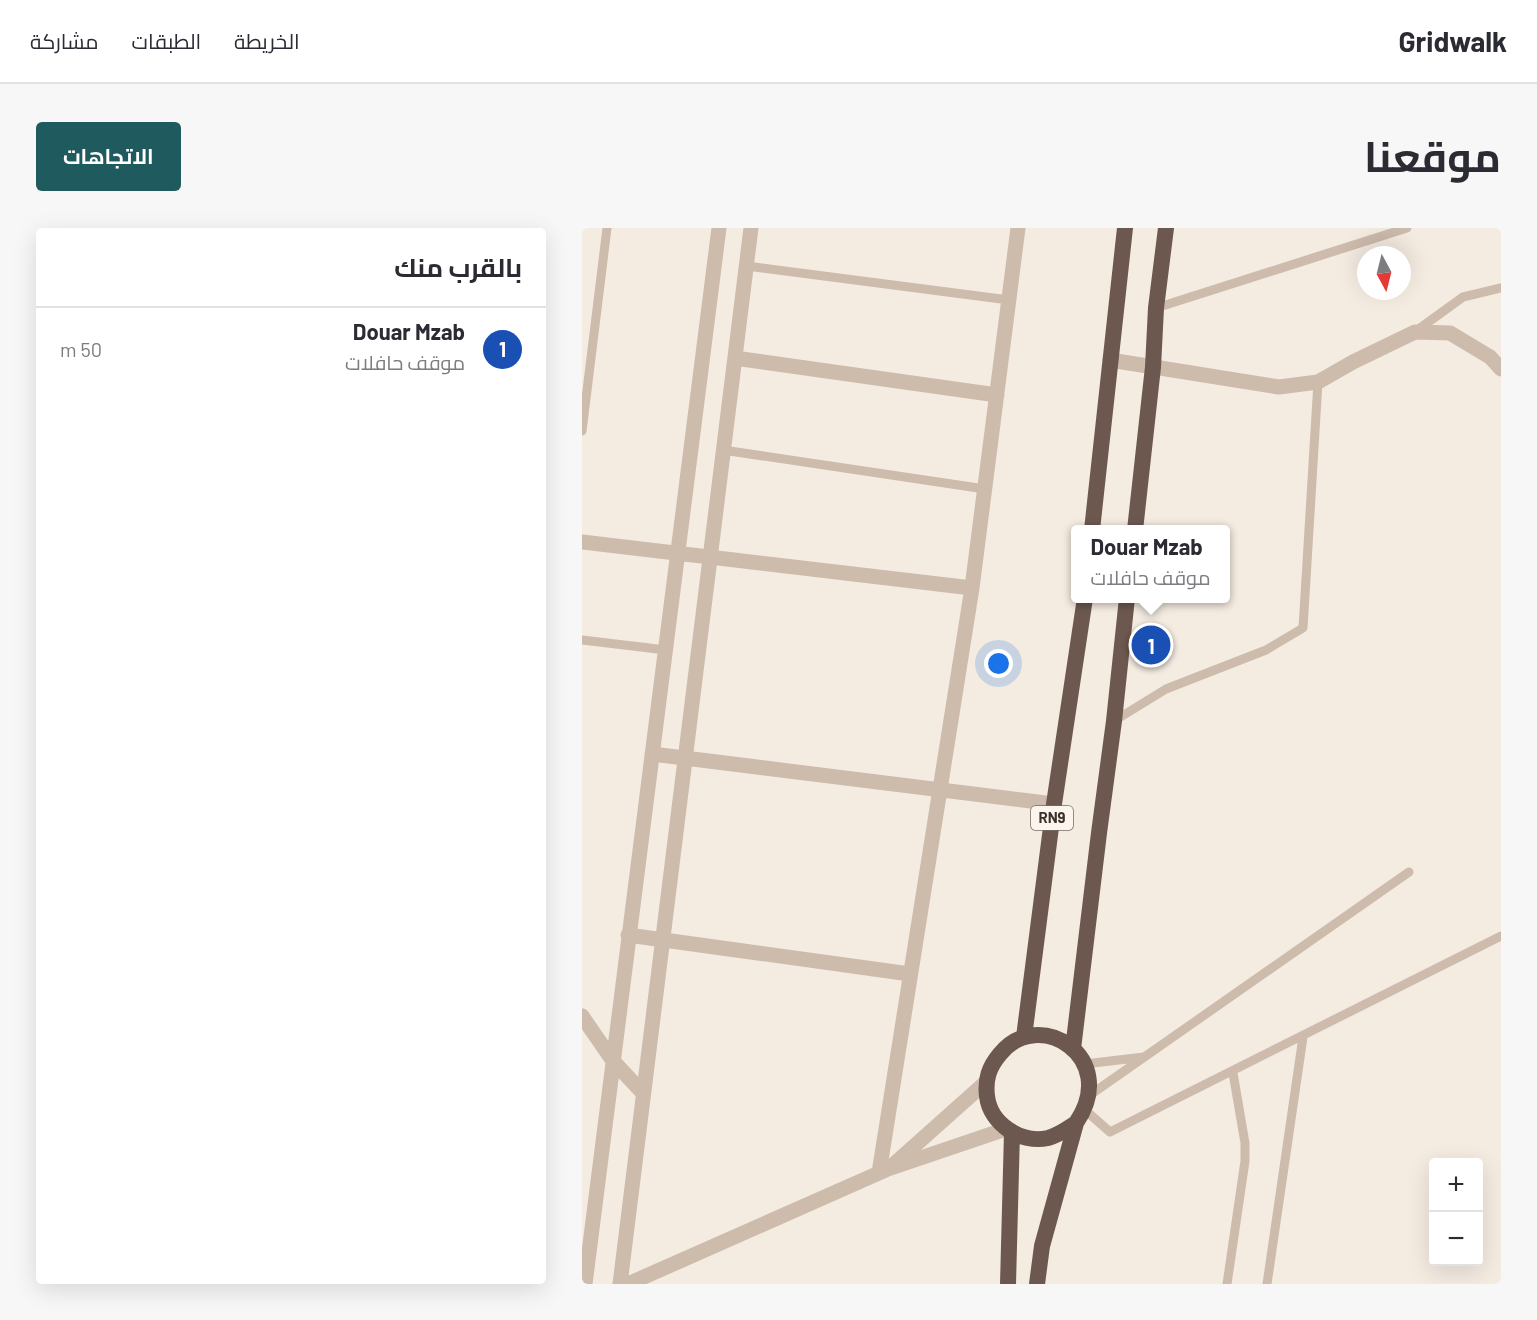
<!DOCTYPE html>
<html lang="ar">
<meta charset="utf-8">
<style>
:root{--surface:#fff;--page:#f7f7f7;--text:#2b2b33;--muted:#7c7c81;--line:#e1e1e2;--accent:#1f5a5e}
body{margin:0;font-family:Barlow,Cairo,sans-serif;background:var(--page);color:var(--text);direction:rtl}
.controls{position:absolute;right:18px;bottom:18px;display:grid;overflow:hidden;border-radius:6px;box-shadow:0 6px 24px #0002}
.controls button{width:54px;height:54px;display:grid;place-items:center;padding:0;border:0;border-bottom:2px solid var(--line);background:var(--surface);color:var(--text);font:30px sans-serif}
.compass{position:absolute;left:775px;top:18px;width:54px;height:54px;border-radius:50%;background:var(--surface);box-shadow:0 6px 24px #0002;rotate:173deg}
.you{position:absolute;left:417px;top:436px;width:21px;height:21px;margin:-15px;border:4px solid #fff;border-radius:50%;background:#1a73e8;box-shadow:0 0 0 9px #1a73e833}
.badge{display:grid;place-items:center;width:39px;height:39px;border-radius:50%;background:var(--accent);color:#fff;font-size:20px;font-weight:700}
.pin{position:absolute;translate:-50% -50%;border:3px solid #fff;box-shadow:0 2px 6px #0006}
.popup{position:absolute;left:489px;top:297px;width:159px;height:78px;box-sizing:border-box;display:grid;place-content:center;border-radius:6px;background:var(--surface);filter:drop-shadow(0 2px 4px #0005);font-size:20px;white-space:nowrap;color:var(--muted)}
.popup b{font-size:22px;color:var(--text)}
.popup::after{content:'';position:absolute;left:50%;top:100%;margin-left:-12px;border:12px solid transparent;border-top-color:var(--surface)}
.list{margin:0;padding:0;list-style:none}
h2{display:flex;justify-content:space-between;align-items:center;height:78px;margin:0;padding:0 24px;font-size:26px}
h2 small{font-size:20px;font-weight:400;color:var(--muted)}
.list li{display:grid;grid-template-columns:39px 1fr auto;gap:18px;align-items:center;box-sizing:border-box;height:84px;padding:0 24px;border-top:2px solid var(--line)}
.list b{display:block;font-size:22px;white-space:nowrap}
.list p{margin:0;font-size:20px;white-space:nowrap;color:var(--muted)}
.list em{font-size:20px;font-style:normal;color:var(--muted)}
.map{position:relative;flex:none;width:919px;height:1056px;overflow:hidden;direction:ltr;border-radius:6px}
header{display:flex;align-items:center;gap:36px;box-sizing:border-box;height:84px;padding:0 30px;background:var(--surface);border-bottom:2px solid var(--line)}
header strong{font-size:28px}
nav{display:flex;gap:33px;margin-inline-start:auto;font-size:21px}
.intro{display:flex;align-items:center;justify-content:space-between;box-sizing:border-box;height:144px;padding:0 36px}
h1{margin:0;font-size:42px}
.button{padding:15px 27px;border-radius:6px;background:var(--accent);color:#fff;font-size:21px;font-weight:700}
main{display:flex;gap:36px;padding:0 36px}
aside{flex:1;background:var(--surface);border-radius:6px;box-shadow:0 6px 24px #0002}
.map>svg:first-child{display:block}
.lines{fill:none;stroke-linecap:round;stroke-linejoin:round}
.service{stroke:#cdbbac;stroke-width:9}
.minor{stroke:#cdbbac;stroke-width:15}
.trunk{stroke:#6c584f;stroke-width:16}
.labels{text-anchor:middle;stroke-width:6;stroke-linejoin:round;paint-order:stroke}
.shield{fill:#fbf5ee;stroke:#756b66;stroke-width:1.5}
.shield-label{font-size:15px;font-weight:bold;fill:#3b302b}
</style>
<header>
<strong>Gridwalk</strong>
<nav><a>الخريطة</a><a>الطبقات</a><a>مشاركة</a></nav>
</header>
<div class="intro"><h1>موقعنا</h1><a class="button">الاتجاهات</a></div>
<main>
<div class="map">
<svg width="919" height="1056" viewBox="0 0 919 1056">
<rect width="100%" height="100%" fill="#f4ebe1"/>
<g class="lines">
<!-- service -->
<path class="service" d="M 164,38 L 427,72
M 574,80 L 825,0
M 834,103 L 881,69 L 919,60
M 0,203 L 25,0
M 141,222 L 403,261
M 0,412 L 84,422
M 532,493 L 584,461 L 684,422 L 721,400 L 736,154
M 503,836 L 562,829
M 508,867 L 827,644
M 503,882 L 528,904 L 919,708
M 645,1056 L 663,933 L 663,915 L 651,845
M 685,1056 L 721,809"/>
<!-- minor -->
<path class="minor" d="M 153,130 L 415,167
M 528,132 L 697,159 L 736,154 L 771,134 L 833,104 L 868,105 L 908,129 L 919,141
M 0,314 L 390,360
M 70,526 L 472,576
M 46,707 L 328,746
M 0,788 L 31,833 L 61,865
M 311,937 L 404,854
M 297,945 L 390,360 L 436,0
M 3,1056 L 137,0
M 38,1056 L 169,0
M 46,1056 L 306,941 L 424,901"/>
<!-- trunk -->
<path class="trunk" d="M 510,302 L 543,0
M 553,302 L 571,139 L 574,80 L 584,0
M 442,809 L 472,576 L 503,370
M 491,821 L 517,605 L 532,493 L 545,370
M 426,1056 L 430,904
M 455,1056 L 460,1018 L 494,895 C 539,829 456,778 418,826 C 407,839 403,851 405,868 C 408,896 439,916 466,910 C 477,907 485,901 494,895"/>
</g>
<g class="labels">
<!-- shield labels -->
<rect class="shield" x="449" y="578" width="42" height="24" rx="4.5"/>
<g class="shield-label">
<text x="470" y="595">RN9</text>
</g>
</g>
</svg>
<div class="controls">
<button>+</button>
<button>−</button>
</div>
<svg class="compass" viewBox="-18 -18 36 36"><path d="M0-13l5 13h-10z" fill="#e53935"/><path d="M0 13l5-13h-10z" fill="#7c7c81"/></svg>
<div class="you"></div>
<div class="pin badge" style="left:569px;top:417px;background:#1a4fb4">1</div>
<div class="popup"><b>Douar Mzab</b>موقف حافلات</div>
</div>
<aside>
<h2>بالقرب منك<small></small></h2>
<ul class="list">
<li><span class="badge" style="background:#1a4fb4">1</span><div><b>Douar Mzab</b><p>موقف حافلات</p></div><em>50 m</em></li>
</ul>
</aside>
</main>
